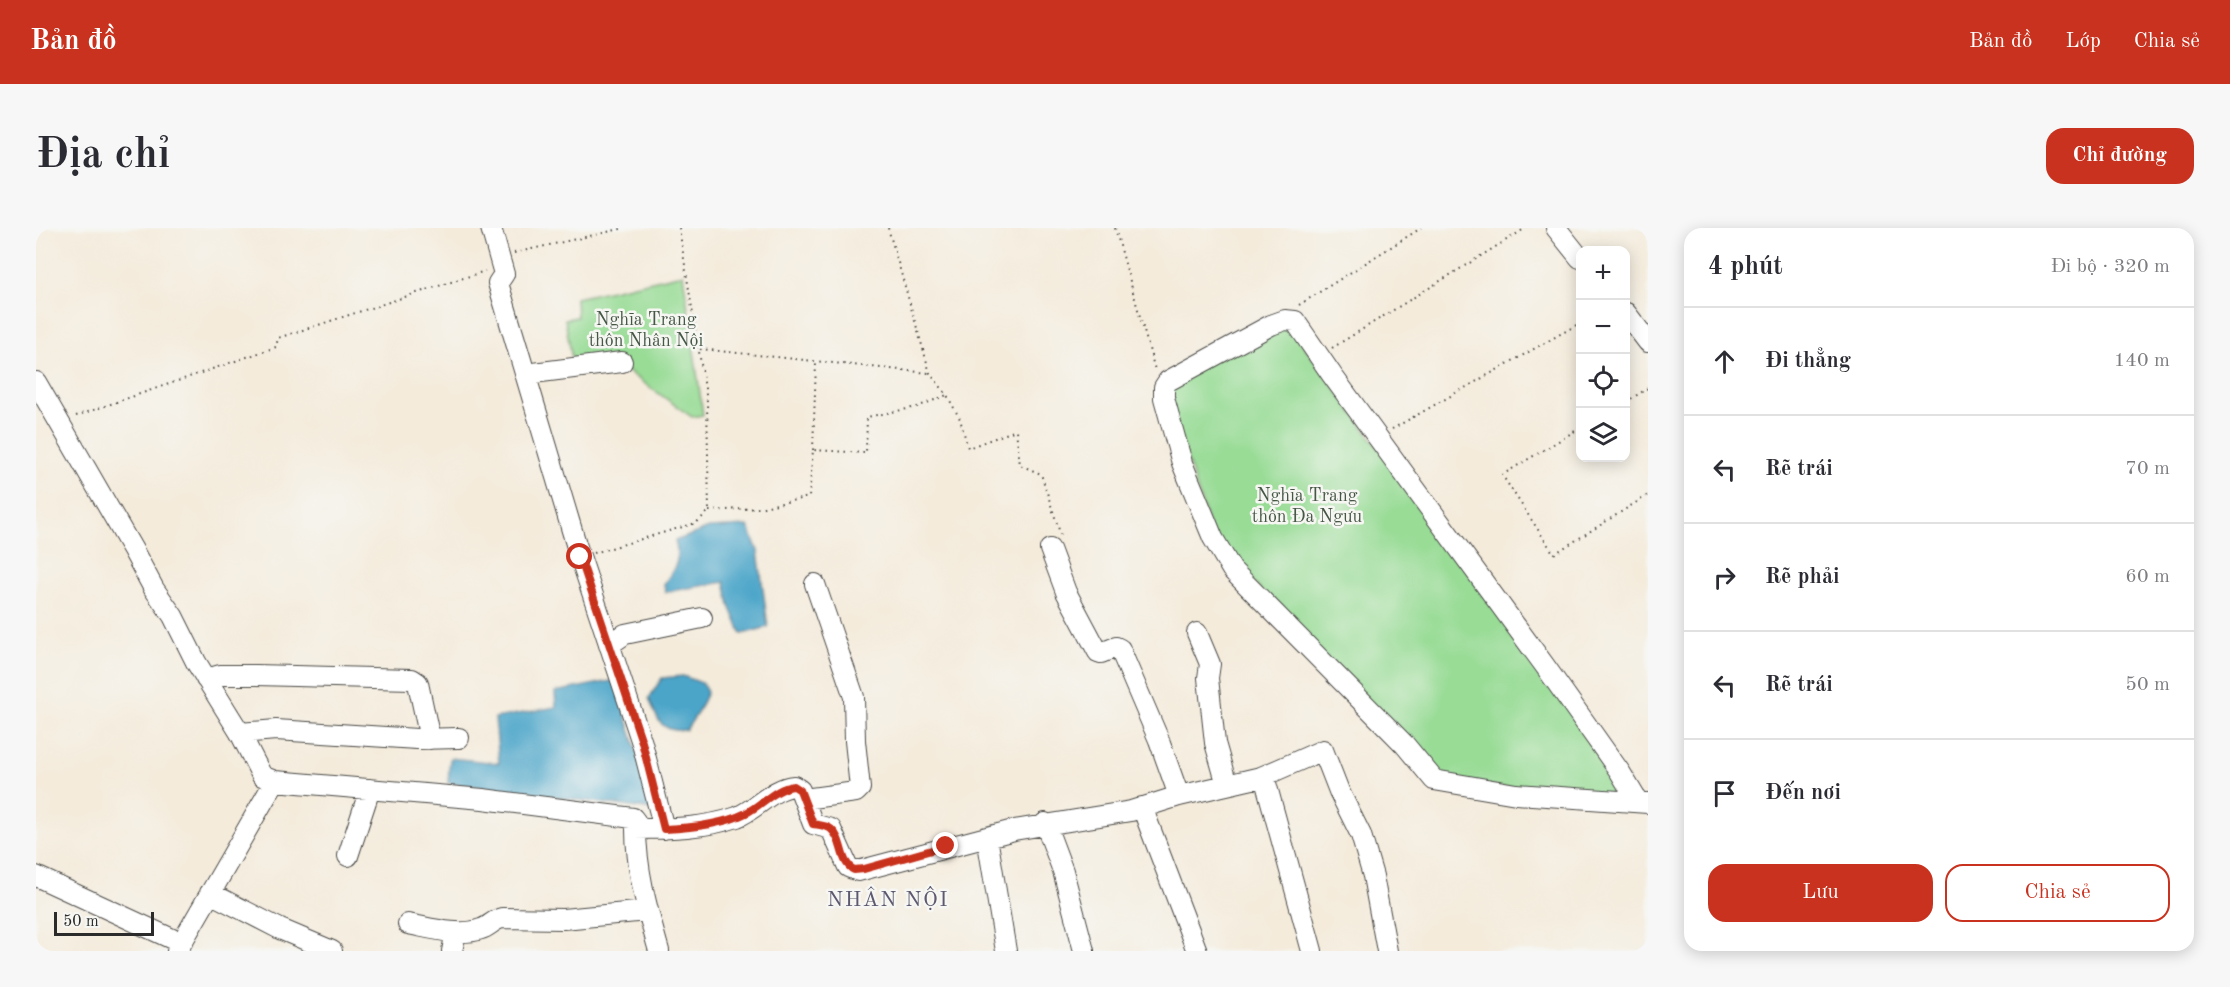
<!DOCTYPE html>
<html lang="vi">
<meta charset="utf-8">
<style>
:root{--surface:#fff;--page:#f7f7f7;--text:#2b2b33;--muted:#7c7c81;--line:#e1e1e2;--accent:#c8321e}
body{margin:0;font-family:"Old Standard TT",serif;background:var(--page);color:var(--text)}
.controls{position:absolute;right:18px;top:18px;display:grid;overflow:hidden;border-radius:12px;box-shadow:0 3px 15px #0003}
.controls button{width:54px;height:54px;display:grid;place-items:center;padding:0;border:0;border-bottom:2px solid var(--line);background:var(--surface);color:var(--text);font:30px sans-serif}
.scale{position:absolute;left:18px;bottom:15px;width:100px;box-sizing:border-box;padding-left:6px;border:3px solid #2b2b2b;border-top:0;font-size:16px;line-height:21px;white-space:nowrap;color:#2b2b2b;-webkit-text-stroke:4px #f6f6f2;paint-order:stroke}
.stop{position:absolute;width:18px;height:18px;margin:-14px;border:4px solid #c8321e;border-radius:50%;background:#fff}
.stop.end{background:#c8321e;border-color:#fff;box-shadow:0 2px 6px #0008}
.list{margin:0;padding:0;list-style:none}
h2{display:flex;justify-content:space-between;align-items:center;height:78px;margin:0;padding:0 24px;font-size:26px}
h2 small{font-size:20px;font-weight:400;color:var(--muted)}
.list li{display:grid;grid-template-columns:39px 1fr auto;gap:18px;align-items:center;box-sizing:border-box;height:108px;padding:0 24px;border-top:2px solid var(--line)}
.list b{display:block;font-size:22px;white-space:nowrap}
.list em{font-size:20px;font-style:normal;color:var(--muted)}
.actions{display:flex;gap:12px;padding:18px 24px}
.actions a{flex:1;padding:14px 0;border:2px solid var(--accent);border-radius:18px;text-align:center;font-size:21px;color:var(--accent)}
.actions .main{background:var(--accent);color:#fff}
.icon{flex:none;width:33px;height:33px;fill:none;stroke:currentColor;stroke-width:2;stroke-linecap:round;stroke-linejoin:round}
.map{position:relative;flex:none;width:1612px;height:723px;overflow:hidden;border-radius:18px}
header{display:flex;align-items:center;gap:36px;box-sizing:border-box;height:84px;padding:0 30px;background:var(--accent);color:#fff}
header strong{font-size:28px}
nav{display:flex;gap:33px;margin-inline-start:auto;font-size:21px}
.intro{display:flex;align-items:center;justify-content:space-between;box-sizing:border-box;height:144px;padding:0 36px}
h1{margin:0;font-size:42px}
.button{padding:15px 27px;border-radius:18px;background:var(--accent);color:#fff;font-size:21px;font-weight:700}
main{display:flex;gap:36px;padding:0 36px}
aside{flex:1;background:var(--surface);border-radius:18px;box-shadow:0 3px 15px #0003}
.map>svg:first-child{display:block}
.green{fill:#98dc95;stroke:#628460;stroke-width:1.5}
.water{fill:#4ba5c9;stroke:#3b687a;stroke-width:1.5}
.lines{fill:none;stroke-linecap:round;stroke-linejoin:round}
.minor-casing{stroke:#494845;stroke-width:22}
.path{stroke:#494845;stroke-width:2;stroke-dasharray:1.5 4.5;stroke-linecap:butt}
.minor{stroke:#fff;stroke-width:20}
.route{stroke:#c8321e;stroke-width:8}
.labels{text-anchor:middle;stroke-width:5;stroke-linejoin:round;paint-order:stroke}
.park-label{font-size:18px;fill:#465746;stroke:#f6f6f2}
.quarter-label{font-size:21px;letter-spacing:1.5px;fill:#5e5970;stroke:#f6f6f2}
</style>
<header>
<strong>Bản đồ</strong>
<nav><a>Bản đồ</a><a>Lớp</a><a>Chia sẻ</a></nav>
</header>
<div class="intro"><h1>Địa chỉ</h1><a class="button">Chỉ đường</a></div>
<main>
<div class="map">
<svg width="1612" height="723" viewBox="0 0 1612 723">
<rect width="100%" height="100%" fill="#f6f6f2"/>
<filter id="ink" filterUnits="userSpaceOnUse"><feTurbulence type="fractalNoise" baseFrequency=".0167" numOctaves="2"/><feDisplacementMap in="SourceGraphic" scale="12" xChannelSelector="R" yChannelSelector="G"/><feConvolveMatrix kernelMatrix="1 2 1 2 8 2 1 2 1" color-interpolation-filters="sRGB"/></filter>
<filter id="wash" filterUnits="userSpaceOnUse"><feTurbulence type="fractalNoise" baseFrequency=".008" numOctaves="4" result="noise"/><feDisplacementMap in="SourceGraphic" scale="24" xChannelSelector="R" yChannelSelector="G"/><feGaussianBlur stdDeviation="1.35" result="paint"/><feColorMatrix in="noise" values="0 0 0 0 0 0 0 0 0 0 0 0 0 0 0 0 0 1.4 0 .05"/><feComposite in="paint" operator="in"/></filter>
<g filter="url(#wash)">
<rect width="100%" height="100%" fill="#f4ebdb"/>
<!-- green -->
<path class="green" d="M 647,46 L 667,187 L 656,189 L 588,141 L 538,143 L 529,91 L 541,89 L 540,70 Z
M 1249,92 L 1602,574 L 1398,552 L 1177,310 L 1128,159 Z"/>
<!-- water -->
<path class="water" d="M 712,298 L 722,323 L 732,399 L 706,406 L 694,378 L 689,354 L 629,364 L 628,356 C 639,340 645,333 639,313 L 673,300 Z
M 647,448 L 666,455 L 671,464 L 662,484 L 650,502 C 625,505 621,492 613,470 L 626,450 Z
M 579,452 L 619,582 L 412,555 L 414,530 L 463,535 L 459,490 L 520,479 L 519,464 Z"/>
</g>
<g filter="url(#ink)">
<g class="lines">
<!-- minor casing -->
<g class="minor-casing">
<path id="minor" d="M 455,0 L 468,46 L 462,55 L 540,316 L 606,515 L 628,601
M 1520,0 L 1544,30
M 1590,85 L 1612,114
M 489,146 L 586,134
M 0,154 L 97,322 L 118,361 L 137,388 L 160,434 L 204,505 L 226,548 L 239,553 L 447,571 L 597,590 L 600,594 C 599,638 611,681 623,723
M 1014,321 L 1030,364 L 1062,424 L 1065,425 L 1080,419 L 1084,421 L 1123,512 L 1143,568
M 1161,405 L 1174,436 L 1172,450 L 1179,515 L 1191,557
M 573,417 L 589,406 L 666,390
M 170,451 L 184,447 L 220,447 L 376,451 L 382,455 L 383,460 L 394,511
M 204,505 L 240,502 L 381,511 L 423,510
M 1228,548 L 1276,723
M 768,571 L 820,564 L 824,560 L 819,513 L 818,469 L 779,356
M 1602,574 L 1584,544 L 1509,438 L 1296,147 L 1259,93 L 1249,92 L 1235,97 L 1132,153 L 1128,159 L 1128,170 L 1146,235 L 1177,310 L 1196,342 L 1369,517 L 1398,552 L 1480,566 L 1612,575
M 1106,579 L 1161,723
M 1009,595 L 1027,643 L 1048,723
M 600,601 C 632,601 670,600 701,589 C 721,581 736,560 758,558 L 764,562 L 777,596 L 795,601 L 812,639 L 822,643 L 978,602 L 1095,583 L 1143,568 L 1225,549 L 1287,522 L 1303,563 L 1325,607 L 1337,648 L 1351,723
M 951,609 L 970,723
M 312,628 L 334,561
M 0,648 L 145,715
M 174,665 L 244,701 L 296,723
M 372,696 C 394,700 423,709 445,701 C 453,699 457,692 466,690 L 527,691 L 611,683
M 141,723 L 239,553
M 416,723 L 420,704"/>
</g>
<!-- path -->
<path class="path" d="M 852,0 L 894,145 L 911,167 L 924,191 L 932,220 L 980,202 L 984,237 L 1005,246 L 1025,308
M 1079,0 L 1119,142
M 478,25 L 589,0
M 1263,77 L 1385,0
M 1296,120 L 1490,0
M 664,121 L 893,145
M 1590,174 L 1612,160
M 40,188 L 240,119 L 242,110 L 449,43
M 1544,200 L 1466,247 L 1518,326 L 1612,267
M 1356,201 L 1544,95
M 777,222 L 780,135
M 673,283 L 723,280 L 773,269 L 777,222 L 830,225 L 831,189 L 881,179 L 911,167
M 558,325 L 660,295 L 673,283 L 671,173 L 643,0"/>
<!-- minor -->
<use href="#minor" class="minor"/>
</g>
</g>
<g class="lines" filter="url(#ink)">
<!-- route -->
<path class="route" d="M 544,329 L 606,514 L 628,601 C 653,600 686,597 710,585 C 726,577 739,560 758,558 L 764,562 L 777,596 C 782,597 790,597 795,601 C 808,612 803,634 818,642 L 828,641 L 910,618"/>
</g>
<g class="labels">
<!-- park labels -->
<g class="park-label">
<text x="610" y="97">Nghĩa Trang<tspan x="610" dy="21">thôn Nhân Nội</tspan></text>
<text x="1271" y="273">Nghĩa Trang<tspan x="1271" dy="21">thôn Đa Ngưu</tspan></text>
</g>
<!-- quarter labels -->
<g class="quarter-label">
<text x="852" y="678">NHÂN NỘI</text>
</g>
</g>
</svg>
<div class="controls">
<button>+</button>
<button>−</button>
<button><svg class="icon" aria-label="locate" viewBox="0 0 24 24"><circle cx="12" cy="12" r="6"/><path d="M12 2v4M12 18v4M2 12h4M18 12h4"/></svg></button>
<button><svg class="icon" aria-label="layers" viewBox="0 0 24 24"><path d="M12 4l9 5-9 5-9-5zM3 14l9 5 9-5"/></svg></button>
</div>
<div class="scale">50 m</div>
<div class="stop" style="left:544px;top:329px"></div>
<div class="stop end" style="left:910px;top:618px"></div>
</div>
<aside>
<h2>4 phút<small>Đi bộ · 320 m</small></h2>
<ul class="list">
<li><svg class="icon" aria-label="ahead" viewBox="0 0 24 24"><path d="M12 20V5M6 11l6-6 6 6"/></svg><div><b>Đi thẳng</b></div><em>140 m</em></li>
<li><svg class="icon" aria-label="left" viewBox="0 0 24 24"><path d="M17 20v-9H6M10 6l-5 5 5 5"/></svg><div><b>Rẽ trái</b></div><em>70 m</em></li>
<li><svg class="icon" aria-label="right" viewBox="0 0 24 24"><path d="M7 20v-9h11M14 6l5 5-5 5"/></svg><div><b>Rẽ phải</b></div><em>60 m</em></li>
<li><svg class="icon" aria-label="left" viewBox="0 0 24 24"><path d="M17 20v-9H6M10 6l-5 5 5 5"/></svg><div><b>Rẽ trái</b></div><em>50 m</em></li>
<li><svg class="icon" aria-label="arrive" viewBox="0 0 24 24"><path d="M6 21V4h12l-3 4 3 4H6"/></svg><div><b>Đến nơi</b></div></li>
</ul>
<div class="actions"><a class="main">Lưu</a><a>Chia sẻ</a></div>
</aside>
</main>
